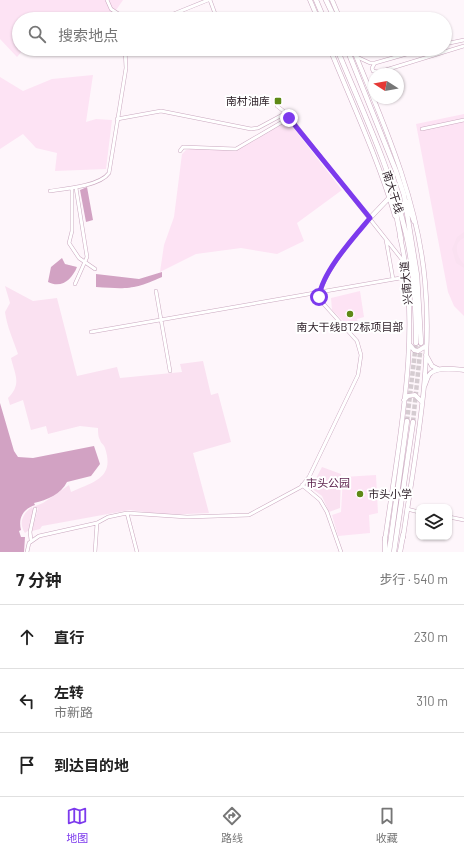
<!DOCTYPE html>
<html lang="zh">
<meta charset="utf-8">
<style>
:root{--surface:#fff;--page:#f2f2f2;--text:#222;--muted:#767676;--line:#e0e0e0;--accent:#7c3aed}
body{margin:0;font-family:Barlow,"Noto Sans SC",sans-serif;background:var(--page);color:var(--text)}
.controls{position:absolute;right:12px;bottom:12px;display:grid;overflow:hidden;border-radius:8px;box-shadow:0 1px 3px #0004}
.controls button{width:36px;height:36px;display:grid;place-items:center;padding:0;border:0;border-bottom:1px solid var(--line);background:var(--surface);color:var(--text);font:20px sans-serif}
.compass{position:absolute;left:368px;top:68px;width:36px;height:36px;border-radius:50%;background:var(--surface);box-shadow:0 1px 3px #0004;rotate:281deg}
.stop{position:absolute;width:12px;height:12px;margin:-9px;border:3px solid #7c3aed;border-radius:50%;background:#fff}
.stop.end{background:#7c3aed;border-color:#fff;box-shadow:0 1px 4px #0008}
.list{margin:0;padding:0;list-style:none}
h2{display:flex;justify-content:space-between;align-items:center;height:52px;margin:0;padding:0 16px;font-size:17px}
h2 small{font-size:13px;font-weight:400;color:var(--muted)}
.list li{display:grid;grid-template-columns:26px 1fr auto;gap:12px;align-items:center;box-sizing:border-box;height:64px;padding:0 16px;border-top:1px solid var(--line)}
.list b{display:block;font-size:15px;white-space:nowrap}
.list p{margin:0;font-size:13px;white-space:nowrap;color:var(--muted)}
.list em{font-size:13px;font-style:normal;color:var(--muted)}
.icon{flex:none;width:22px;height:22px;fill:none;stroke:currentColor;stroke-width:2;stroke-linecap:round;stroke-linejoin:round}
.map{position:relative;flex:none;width:464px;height:552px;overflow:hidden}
.search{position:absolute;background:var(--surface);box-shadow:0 1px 3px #0004;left:12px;right:12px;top:12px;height:44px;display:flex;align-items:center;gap:10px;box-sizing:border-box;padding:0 14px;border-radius:22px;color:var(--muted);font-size:15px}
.sheet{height:244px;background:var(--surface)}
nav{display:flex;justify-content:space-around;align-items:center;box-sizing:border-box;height:56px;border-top:1px solid var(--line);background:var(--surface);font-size:11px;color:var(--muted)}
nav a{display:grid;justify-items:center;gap:2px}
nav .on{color:var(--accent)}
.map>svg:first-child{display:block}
.built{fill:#fde3f4}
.green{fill:#fae1f1}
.water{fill:#d2a2c3}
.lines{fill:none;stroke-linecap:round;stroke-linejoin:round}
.highway-tunnel{stroke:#d5ccd1;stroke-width:4.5;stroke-dasharray:4.5 2;stroke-linecap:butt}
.minor-casing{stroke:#caa8bf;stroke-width:4}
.major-casing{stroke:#caa8bf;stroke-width:5}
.highway-casing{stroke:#caa8bf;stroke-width:5.5}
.minor{stroke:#fff;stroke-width:3}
.major{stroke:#fff;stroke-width:4}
.highway{stroke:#fff;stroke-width:4.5}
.route{stroke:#7c3aed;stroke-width:5}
.poi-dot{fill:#5e8916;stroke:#fff;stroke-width:1.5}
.labels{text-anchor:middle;stroke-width:4;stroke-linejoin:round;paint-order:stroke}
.poi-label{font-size:11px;fill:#2f222a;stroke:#fff;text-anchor:end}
.street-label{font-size:11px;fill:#2f222a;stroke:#fff}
.park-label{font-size:11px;fill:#5e254f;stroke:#fff}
</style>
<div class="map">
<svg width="464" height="552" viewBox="0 0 464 552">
<rect width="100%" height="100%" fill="#fef6fb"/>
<!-- built -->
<path class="built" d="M 0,0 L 123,0 L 110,19 L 19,19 L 19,49 L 24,49 L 17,57 L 0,39 Z
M 93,75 L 86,122 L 96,119 L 112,120 L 106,169 L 55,171 L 57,153 L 36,148 L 23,134 L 0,149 L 0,77 L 23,91 L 52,79 Z
M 464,114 L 464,316 L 454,306 L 448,292 L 416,124 Z
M 288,121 L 342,190 L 297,223 L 304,241 L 277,254 L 241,248 L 196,254 L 160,272 L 164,245 L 174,217 L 182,154 L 186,150 L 195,148 L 236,151 Z
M 360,291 L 364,317 L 357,319 L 360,331 L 354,332 L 332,310 L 331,298 Z
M 376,475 L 378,513 L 369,515 L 370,533 L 338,536 L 332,515 L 341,512 L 343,477 Z"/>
<!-- green -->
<path class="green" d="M 464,232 L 464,238 C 453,242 456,257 464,264 L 464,268 L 456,263 L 452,249 L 457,237 Z
M 5,286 L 33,301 L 57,298 L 77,376 L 117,367 L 120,378 L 182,372 L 180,364 L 203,361 L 211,395 L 218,393 L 231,442 L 193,453 L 209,513 L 165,515 L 130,510 L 42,526 L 40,529 L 32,531 L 38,508 L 35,509 L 33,507 L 43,503 L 69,485 L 71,492 C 94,482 115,478 105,448 C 104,444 101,444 100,440 C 98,437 98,432 98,428 L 80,426 L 48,434 L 46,426 L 31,430 L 23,400 L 10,405 L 8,398 C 22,384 15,375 11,358 L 18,354 C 13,339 7,327 5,312 L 10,303 Z
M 322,467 L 341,474 L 340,508 L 329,512 L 322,496 L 311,488 Z
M 32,507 L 34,510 L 29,530 L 25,533 C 18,523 23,513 32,507 Z"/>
<!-- water -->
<path class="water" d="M 87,187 L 93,220 L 86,222 L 80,190 Z
M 62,258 L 65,264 L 77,267 C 72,279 62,289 48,282 L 51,267 Z
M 162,272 L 162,277 C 133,290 127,289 96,287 L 96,274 L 139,279 Z
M 0,403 L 14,451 L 18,457 L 33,458 L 94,446 L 100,464 L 91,476 L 67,482 C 61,494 47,500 34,503 L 35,505 C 23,509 18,518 21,530 L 19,531 L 21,537 L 25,537 L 24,552 L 0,552 Z"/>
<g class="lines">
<!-- highway-tunnel -->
<path class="highway-tunnel" d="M 407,421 L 416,343
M 413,422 L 421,343"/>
<!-- minor casing -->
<g class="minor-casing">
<path id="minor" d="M 107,0 L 111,9 L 126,19
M 210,0 L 217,19
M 161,19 L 208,0
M 445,44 L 464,40
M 357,57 L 370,63 L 375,63 L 424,49
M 375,63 L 372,68 L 373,71 L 378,72
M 376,74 L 379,72 L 464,46
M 369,88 L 374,76
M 277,106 L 286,113 L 404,262
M 117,119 L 161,111 L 251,129 L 258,128 L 286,113
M 422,129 L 464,120
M 180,151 L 183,147 L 236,149 L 289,118
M 72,188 L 72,231 L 69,243 L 79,258 L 95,269
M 50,191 C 65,189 100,186 109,173 L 126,68 L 125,49
M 386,240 L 393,279
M 75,284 L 87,257 L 76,188
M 156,291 L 170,371
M 91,332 L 406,277
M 302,485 L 320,500 L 327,512 L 341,552
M 407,509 L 419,512
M 127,513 L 137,552
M 449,517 L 464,520
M 31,540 L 30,532 L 35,509
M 27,552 L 29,543 L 39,536 L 97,523 L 108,517 L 127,513 L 187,517 L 249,515 L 301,487 L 309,477 L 358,375 L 361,355 L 357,341 L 321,301 C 314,282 357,233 370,218
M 95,552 L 97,523"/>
</g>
<!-- major casing -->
<g class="major-casing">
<path id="major" d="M 310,0 L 318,19
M 332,0 L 340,19
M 330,49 C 353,105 378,159 395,216
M 353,49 C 384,124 418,200 425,282 C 433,367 415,454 403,538
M 370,218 L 389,198
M 410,345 L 414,350 L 418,351 L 426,346
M 426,355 L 432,366 L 438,369
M 424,387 C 426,383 427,378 429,375 C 435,366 455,369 464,370
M 404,400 L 408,396 L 415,395 L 422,402
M 385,540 C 398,445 423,330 400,237"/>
</g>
<!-- highway casing -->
<g class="highway-casing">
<path id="highway" d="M 316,0 L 324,19
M 326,0 L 335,19
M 337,49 C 362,110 391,170 406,234 C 414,269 416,308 416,343
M 347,49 L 396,171 L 404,195 L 417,275 L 421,343
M 393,198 L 401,239
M 407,202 L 414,221
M 385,552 L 385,538
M 389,552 L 407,421
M 394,552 L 413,422
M 400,552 L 403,535"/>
</g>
<!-- minor -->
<use href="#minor" class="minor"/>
<!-- major -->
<use href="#major" class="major"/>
<!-- highway -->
<use href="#highway" class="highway"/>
</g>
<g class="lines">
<!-- route -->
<path class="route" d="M 289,118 L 370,218 C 354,237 322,272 319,297"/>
</g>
<!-- markers -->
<g class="poi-dot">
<rect x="274" y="97" width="8" height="8" rx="2"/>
<circle cx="350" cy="314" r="4"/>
<circle cx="360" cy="494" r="4"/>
</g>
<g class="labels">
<!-- poi labels -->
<g class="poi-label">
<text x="270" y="105">南村油库</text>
<text x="350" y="331" text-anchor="middle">南大干线BT2标项目部</text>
<text x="368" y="498" text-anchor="start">市头小学</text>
</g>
<!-- street labels -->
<g class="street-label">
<text transform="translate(393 192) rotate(72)" y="4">南大干线</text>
<text transform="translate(406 283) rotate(-95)" y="4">兴南大道</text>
</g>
<!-- park labels -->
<g class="park-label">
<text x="328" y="487">市头公园</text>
</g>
</g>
</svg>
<div class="controls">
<button><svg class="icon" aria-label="layers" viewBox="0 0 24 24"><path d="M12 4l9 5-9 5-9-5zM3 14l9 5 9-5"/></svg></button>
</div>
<svg class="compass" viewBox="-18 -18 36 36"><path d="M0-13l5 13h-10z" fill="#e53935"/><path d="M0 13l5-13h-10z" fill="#767676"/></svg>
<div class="stop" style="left:319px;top:297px"></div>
<div class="stop end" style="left:289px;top:118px"></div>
<div class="search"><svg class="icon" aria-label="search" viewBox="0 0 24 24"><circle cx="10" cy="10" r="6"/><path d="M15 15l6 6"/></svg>搜索地点</div>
</div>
<section class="sheet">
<h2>7 分钟<small>步行 · 540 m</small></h2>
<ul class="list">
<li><svg class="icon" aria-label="ahead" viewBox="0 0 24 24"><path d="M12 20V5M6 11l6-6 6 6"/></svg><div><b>直行</b></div><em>230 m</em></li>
<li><svg class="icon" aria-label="left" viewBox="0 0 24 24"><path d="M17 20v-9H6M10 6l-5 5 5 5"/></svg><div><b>左转</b><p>市新路</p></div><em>310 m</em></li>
<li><svg class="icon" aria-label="arrive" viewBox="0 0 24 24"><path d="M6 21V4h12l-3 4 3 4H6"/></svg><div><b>到达目的地</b></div></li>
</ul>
</section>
<nav>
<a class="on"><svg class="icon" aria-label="map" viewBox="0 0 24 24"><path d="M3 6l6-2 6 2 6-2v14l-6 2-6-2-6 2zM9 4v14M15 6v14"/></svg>地图</a>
<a><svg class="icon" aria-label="directions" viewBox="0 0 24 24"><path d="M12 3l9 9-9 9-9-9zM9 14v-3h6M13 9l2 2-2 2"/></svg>路线</a>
<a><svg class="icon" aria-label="saved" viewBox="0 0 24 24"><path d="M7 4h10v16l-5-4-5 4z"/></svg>收藏</a>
</nav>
